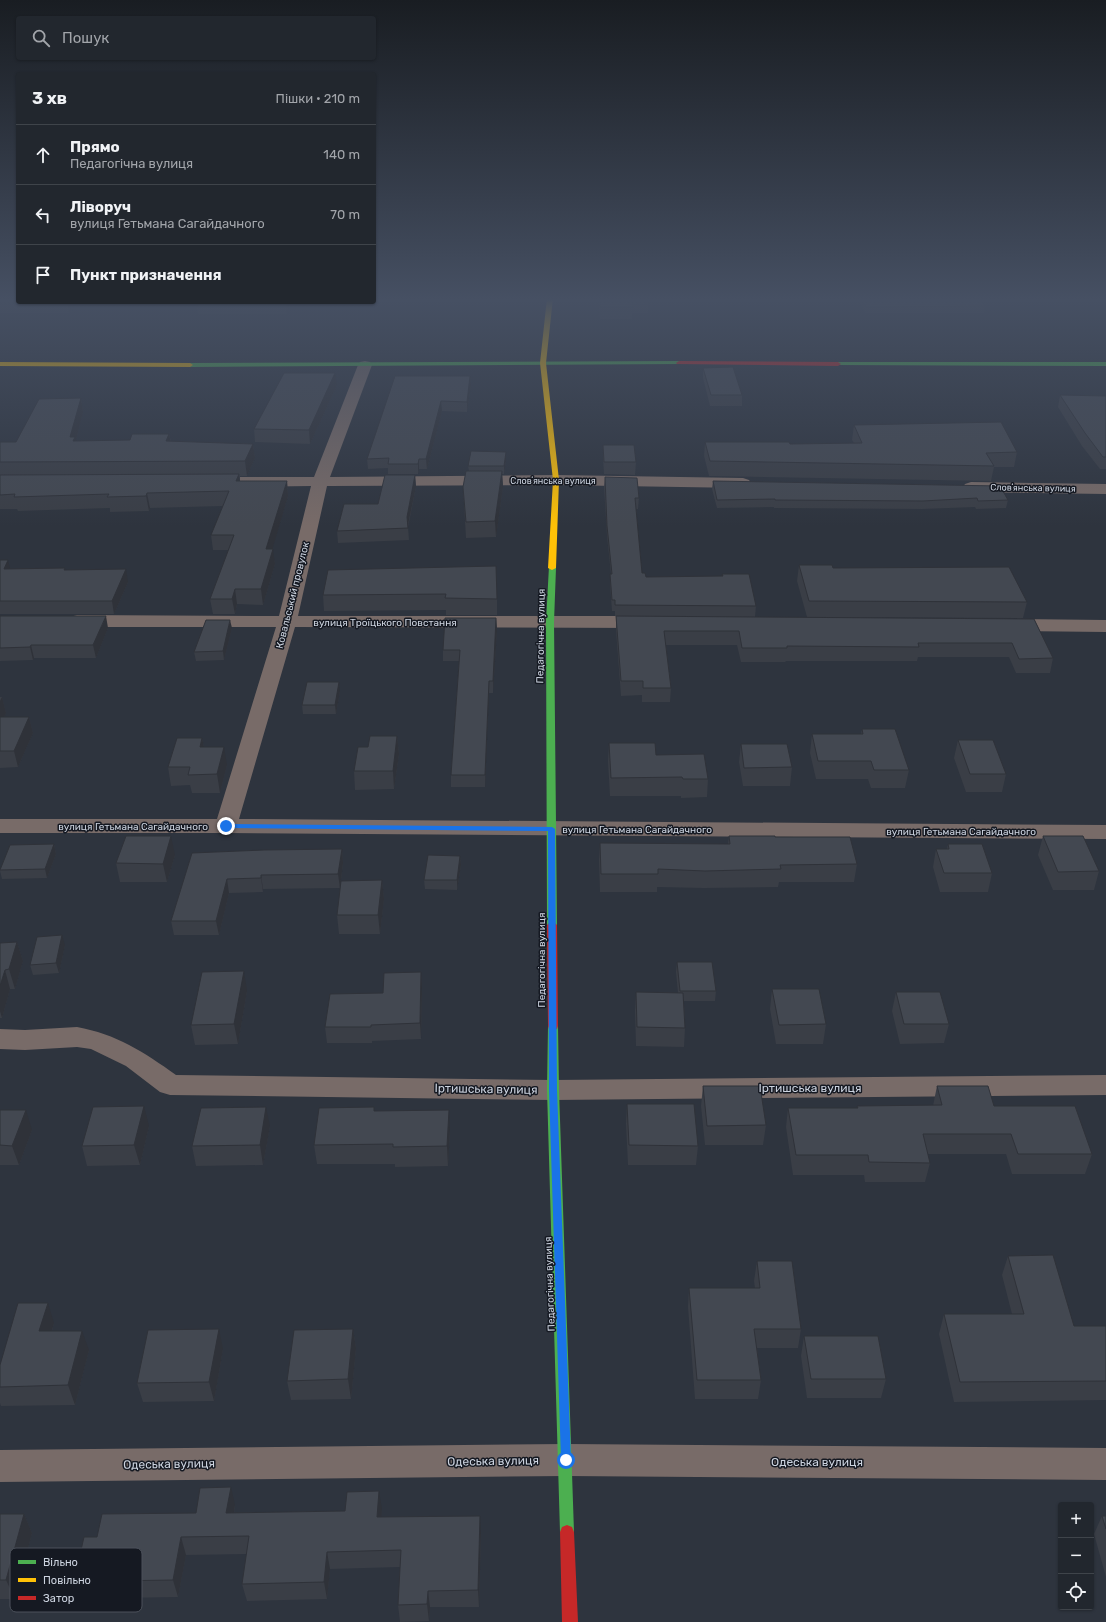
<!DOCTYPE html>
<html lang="uk">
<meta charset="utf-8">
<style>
:root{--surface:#22272e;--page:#2e333a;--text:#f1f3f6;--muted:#a2a5aa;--line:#3f444a}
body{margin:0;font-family:Rubik,sans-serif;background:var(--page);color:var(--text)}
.controls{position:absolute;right:12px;bottom:12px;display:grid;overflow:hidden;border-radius:4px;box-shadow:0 1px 3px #0004}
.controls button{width:36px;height:36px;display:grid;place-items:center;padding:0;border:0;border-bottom:1px solid var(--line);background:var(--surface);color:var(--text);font:20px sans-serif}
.stop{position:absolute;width:12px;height:12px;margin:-9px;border:3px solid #1a73e8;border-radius:50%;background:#fff}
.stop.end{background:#1a73e8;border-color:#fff;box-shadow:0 1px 4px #0008}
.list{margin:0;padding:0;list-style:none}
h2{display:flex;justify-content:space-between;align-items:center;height:52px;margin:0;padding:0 16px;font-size:17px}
h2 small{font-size:13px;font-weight:400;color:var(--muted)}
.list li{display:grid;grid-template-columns:26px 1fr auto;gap:12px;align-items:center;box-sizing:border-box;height:60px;padding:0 16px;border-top:1px solid var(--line)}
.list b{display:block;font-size:15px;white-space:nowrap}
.list p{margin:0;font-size:13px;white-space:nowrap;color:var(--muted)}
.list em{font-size:13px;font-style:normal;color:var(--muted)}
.icon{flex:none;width:22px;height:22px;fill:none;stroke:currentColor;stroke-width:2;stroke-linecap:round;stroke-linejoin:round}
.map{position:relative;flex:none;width:1106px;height:1622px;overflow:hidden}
.search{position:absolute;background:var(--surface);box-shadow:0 1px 3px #0004;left:16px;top:16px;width:360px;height:44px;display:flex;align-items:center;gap:10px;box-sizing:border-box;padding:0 14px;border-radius:4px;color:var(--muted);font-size:15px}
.panel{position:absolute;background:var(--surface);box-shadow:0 1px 3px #0004;left:16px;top:72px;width:360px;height:232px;border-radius:4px}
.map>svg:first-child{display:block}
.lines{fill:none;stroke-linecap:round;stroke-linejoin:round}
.street{fill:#786b68;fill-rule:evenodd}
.fast{fill:#4caf50;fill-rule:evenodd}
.slow{fill:#ffc107;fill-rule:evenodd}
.jam{fill:#c62828;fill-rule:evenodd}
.wall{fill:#3a3e46}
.shaded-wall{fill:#2f3239}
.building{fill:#434851;stroke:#2f3239}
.route{fill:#1a73e8}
.labels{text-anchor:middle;stroke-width:3;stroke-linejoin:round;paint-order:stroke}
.far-street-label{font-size:9px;fill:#cdd4e0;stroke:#151922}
.street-label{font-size:10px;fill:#cdd4e0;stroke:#151922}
.near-street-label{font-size:12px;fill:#cdd4e0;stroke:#151922}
.key{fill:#151922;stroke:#4c515b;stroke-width:1}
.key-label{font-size:11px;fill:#cdd4e0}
</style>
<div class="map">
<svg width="1106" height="1622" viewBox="0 0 1106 1622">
<rect width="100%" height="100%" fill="#2e343e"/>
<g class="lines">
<!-- street -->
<path class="street" d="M 365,361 L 370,362 L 372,365 L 330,477 L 556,475 L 743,478 L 749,480 L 751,483 L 749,486 L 743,488 L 556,485 L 327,486 L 298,616 L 647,616 L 654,618 L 656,622 L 654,626 L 647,628 L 295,627 L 239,819 L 1106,825 L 1106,839 L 226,833 L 0,833 L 0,819 L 217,819 L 276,627 L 77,627 L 70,625 L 68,621 L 70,617 L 77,615 L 279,616 L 311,486 L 237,487 L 231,485 L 229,482 L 231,479 L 237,477 L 314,477 L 358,365 L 360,362 Z
M 971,482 L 1106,484 L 1106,494 L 971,492 L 965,490 L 963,487 L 965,484 Z
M 1007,619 L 1106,620 L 1106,632 L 1007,631 L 1000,629 L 998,625 L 1000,621 Z
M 77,1027 C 116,1034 144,1052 176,1075 L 553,1080 L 1106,1075 L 1106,1095 L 553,1100 L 170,1095 L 160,1092 L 126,1066 L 91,1049 L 77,1047 L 25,1050 L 0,1049 L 0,1029 L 25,1030 Z
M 566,1444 L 1106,1448 L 1106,1480 L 566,1476 L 0,1482 L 0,1450 Z"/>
<!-- fast -->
<path class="fast" d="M 679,361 L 682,363 L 681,364 L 190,367 L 187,365 L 190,363 Z
M 838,362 L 1106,362 L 1106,366 L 836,365 L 835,364 Z
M 549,566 L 552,566 L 556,568 L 554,622 L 557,925 L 555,927 L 549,927 L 547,925 L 546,622 Z
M 553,1022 L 557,1023 L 558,1026 L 559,1090 L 574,1532 L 572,1537 L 567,1539 L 562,1537 L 560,1532 L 547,1090 L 548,1026 L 549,1023 Z"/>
<!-- slow -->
<path class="slow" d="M 547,298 L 553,298 L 546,363 L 559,480 L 556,568 L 552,570 L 548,568 L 553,480 L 540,363 Z
M 0,362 L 190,363 L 193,365 L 190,367 L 0,366 Z"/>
<!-- jam -->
<path class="jam" d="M 679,361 L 838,362 L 841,364 L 838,366 L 677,364 L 676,363 Z
M 552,922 L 555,923 L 557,925 L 558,1026 L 557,1029 L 553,1030 L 549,1029 L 548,1026 L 547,925 L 549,923 Z
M 567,1525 L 572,1527 L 574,1532 L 578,1622 L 562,1622 L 560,1532 L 562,1527 Z"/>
</g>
<!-- wall -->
<path class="wall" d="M 0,298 L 18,302 L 78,302 L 69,313 L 0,313 Z
M 598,298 L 648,298 L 648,313 L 632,313 L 632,319 L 600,319 Z
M 858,298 L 980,298 L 985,306 L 984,313 L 865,313 Z
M 200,302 L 292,302 L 287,314 L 198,314 L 197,307 Z
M 703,368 L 742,395 L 742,406 L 710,406 L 703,378 Z
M 470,376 L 471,385 L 467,412 L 442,411 L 427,469 L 419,469 L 418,474 L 388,474 L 388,468 L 368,469 L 367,459 Z
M 337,385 L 310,444 L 255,442 L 254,429 Z
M 1060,395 L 1106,396 L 1106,469 L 1100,469 L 1082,446 L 1058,407 Z
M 81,398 L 83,412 L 76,440 L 76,441 L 130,440 L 169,434 L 171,441 L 253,444 L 255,458 L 247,476 L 240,476 L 240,481 L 287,481 L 288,496 L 272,549 L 275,564 L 263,605 L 237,604 L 235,614 L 213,614 L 210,599 L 229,550 L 213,550 L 211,535 L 223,506 L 150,508 L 149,511 L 110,512 L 110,508 L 18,511 L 17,509 L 0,509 L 0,442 L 16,442 Z
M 854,425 L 1017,452 L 1014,467 L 994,467 L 991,481 L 709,476 L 704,456 L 705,442 L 790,444 L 854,443 L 852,440 Z
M 603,445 L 636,462 L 635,475 L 604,474 L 603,458 Z
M 506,452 L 506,460 L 504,474 L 502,474 L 503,487 L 496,537 L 466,538 L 463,487 L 469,471 L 468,466 Z
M 415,475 L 416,487 L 408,527 L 409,540 L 338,543 L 337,531 L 378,504 Z
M 605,477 L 639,498 L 638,509 L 636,509 L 642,573 L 646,577 L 722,576 L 722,574 L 756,606 L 755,617 L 615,616 L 615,611 L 612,611 L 610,584 L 610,574 L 611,574 L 607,536 L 604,487 Z
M 713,481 L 1008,500 L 1006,508 L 976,509 L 975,507 L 922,509 L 774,508 L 774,507 L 717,508 L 712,489 Z
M 0,560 L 10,569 L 65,568 L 65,570 L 128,582 L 114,614 L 0,614 Z
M 799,565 L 833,568 L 1027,602 L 1023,618 L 807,617 L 797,581 Z
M 497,582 L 497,615 L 446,615 L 446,610 L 324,611 L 323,595 Z
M 0,616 L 108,628 L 96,658 L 34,658 L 33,660 L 0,661 Z
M 616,616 L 1034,619 L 1053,658 L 1050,673 L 1016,673 L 1009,657 L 918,657 L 917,661 L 786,661 L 785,662 L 741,662 L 737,645 L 666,645 L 671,688 L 670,702 L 642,702 L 642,695 L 621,696 L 616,630 Z
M 496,618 L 497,630 L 493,693 L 489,693 L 485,787 L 451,787 L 451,775 L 459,661 L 443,661 L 443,650 Z
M 232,628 L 224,660 L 196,661 L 194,652 Z
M 340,691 L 336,714 L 303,714 L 302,705 Z
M 0,697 L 2,697 L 6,713 L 4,717 L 29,717 L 33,733 L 18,767 L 0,768 Z
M 862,729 L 909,770 L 905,788 L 871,788 L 868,779 L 816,779 L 810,753 L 812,734 L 861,734 Z
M 397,736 L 399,754 L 394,789 L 355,790 L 354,771 Z
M 202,738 L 204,747 L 227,765 L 220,793 L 192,793 L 190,785 L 171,786 L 168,767 Z
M 958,740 L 1006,774 L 1002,792 L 966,792 L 954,758 Z
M 609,743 L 656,755 L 708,779 L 707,797 L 681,798 L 681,796 L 610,796 L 608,761 Z
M 741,744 L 792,767 L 790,786 L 743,786 L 739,762 Z
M 729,836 L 775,837 L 857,864 L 854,882 L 779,882 L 778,887 L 704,888 L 657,887 L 657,892 L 600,892 L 599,860 L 600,843 L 728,844 Z
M 1043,836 L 1099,871 L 1094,890 L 1053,890 L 1038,855 Z
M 54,844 L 56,854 L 47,878 L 2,879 L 0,871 L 0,869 Z
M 948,844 L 992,873 L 988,892 L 940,892 L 933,867 L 936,849 L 947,849 Z
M 342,849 L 343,863 L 340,888 L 263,889 L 263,892 L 229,893 L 219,935 L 174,935 L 171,921 L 192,853 Z
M 175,855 L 167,882 L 120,882 L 116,863 Z
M 460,856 L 461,865 L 457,890 L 425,889 L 424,880 Z
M 382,880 L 384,899 L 380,934 L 339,934 L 337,915 Z
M 17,942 L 23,961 L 15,989 L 10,989 L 2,1018 L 0,1018 L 0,943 Z
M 65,945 L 59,973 L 33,975 L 30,965 Z
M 677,962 L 716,991 L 715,1001 L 684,1001 L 685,1028 L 684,1047 L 636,1046 L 635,1011 L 636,992 L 678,993 L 676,972 Z
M 421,972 L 422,988 L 421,1039 L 372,1041 L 372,1043 L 327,1043 L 325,1027 Z
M 772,989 L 826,1024 L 823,1044 L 776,1044 L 770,1009 Z
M 247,991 L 238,1044 L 195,1045 L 191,1025 Z
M 896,992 L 949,1024 L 944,1043 L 900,1044 L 892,1011 Z
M 703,1086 L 766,1125 L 763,1145 L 705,1145 L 701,1106 Z
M 937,1086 L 994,1106 L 1092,1154 L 1085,1174 L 1012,1174 L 1006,1154 L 928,1154 L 930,1163 L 925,1182 L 865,1182 L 864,1175 L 793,1175 L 786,1127 L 788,1108 L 857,1108 L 857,1106 L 933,1106 Z
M 627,1104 L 698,1146 L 696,1165 L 628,1165 L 626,1124 Z
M 0,1110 L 32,1130 L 19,1165 L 0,1165 Z
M 375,1111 L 450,1130 L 448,1166 L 395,1167 L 395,1164 L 317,1164 L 314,1145 Z
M 149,1126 L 140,1165 L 87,1166 L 82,1146 Z
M 270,1126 L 263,1165 L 196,1166 L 192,1146 Z
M 1008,1256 L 1074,1326 L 1106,1326 L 1106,1400 L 954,1402 L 939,1334 L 944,1314 L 1012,1314 L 1002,1275 Z
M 757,1261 L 801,1329 L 798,1348 L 757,1348 L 761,1380 L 758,1399 L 695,1399 L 688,1307 L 689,1288 L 755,1288 L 754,1281 Z
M 54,1323 L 52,1331 L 89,1350 L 75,1405 L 1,1406 L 0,1403 L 0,1365 Z
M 353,1329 L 356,1348 L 351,1399 L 291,1400 L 287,1381 Z
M 804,1336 L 886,1379 L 881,1398 L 807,1398 L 801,1356 Z
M 223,1349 L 214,1401 L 143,1402 L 137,1383 Z
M 235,1505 L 234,1513 L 345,1511 L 382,1509 L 381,1517 L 481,1533 L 479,1607 L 430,1607 L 429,1621 L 400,1622 L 398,1605 L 400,1567 L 330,1569 L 327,1599 L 247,1601 L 242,1584 L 247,1554 L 186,1555 L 178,1597 L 117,1598 L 115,1610 L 78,1611 L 71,1594 L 97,1537 L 196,1513 Z
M 0,1514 L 24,1514 L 32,1533 L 15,1599 L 0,1599 Z
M 1102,1516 L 1106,1516 L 1106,1577 L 1094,1534 Z"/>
<!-- shaded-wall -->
<path class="shaded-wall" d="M 69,302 L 78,302 L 69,313 L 68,304 Z
M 288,302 L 292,302 L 287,314 L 286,307 Z
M 335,373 L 337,385 L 310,444 L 309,430 Z
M 470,376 L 471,385 L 467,412 L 467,402 Z
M 81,398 L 83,412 L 76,440 L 78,450 L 70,437 Z
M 441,401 L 442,411 L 427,469 L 426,459 Z
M 169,434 L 172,448 L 166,441 Z
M 253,444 L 255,458 L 247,476 L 245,461 Z
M 506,452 L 506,460 L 504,474 L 504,466 Z
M 419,459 L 419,469 L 418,474 L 418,464 Z
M 502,471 L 503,487 L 496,537 L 495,521 Z
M 239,474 L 241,488 L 236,481 Z
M 415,475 L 416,487 L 407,529 L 407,517 Z
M 287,481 L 288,496 L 268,564 L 266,549 Z
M 147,493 L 150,508 L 149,511 L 146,496 Z
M 273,549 L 275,564 L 263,605 L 261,589 Z
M 8,560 L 11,572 L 4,569 Z
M 126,569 L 128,582 L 114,614 L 112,601 Z
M 235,589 L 237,604 L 235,614 L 232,599 Z
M 106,616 L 108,628 L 96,658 L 93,645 Z
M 496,618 L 497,630 L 493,693 L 493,681 Z
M 230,620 L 232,628 L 224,660 L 223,651 Z
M 31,645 L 34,658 L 33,660 L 30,647 Z
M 489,681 L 489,693 L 485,787 L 485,775 Z
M 339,682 L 340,691 L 336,714 L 335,705 Z
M 2,697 L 6,713 L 0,726 L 0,701 Z
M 29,717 L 33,733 L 18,767 L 14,751 Z
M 397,736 L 399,754 L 394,789 L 393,771 Z
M 202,738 L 206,756 L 200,747 Z
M 224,747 L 227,765 L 220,793 L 217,774 Z
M 171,836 L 175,855 L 167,882 L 163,864 Z
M 54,844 L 56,854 L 47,878 L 45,869 Z
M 342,849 L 343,863 L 340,888 L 338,874 Z
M 460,856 L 461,865 L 457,890 L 457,880 Z
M 261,875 L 263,889 L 263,892 L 261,878 Z
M 227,879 L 229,893 L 219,935 L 216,921 Z
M 382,880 L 384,899 L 380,934 L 378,915 Z
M 62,935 L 65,945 L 59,973 L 56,963 Z
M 17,942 L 23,961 L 15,989 L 9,969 Z
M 5,970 L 10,989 L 2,1018 L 0,1011 L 0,986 Z
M 244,971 L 247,991 L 238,1044 L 234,1024 Z
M 421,972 L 422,988 L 421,1039 L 420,1023 Z
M 144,1106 L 149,1126 L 140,1165 L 134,1145 Z
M 266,1107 L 270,1126 L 263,1165 L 260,1145 Z
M 26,1110 L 32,1130 L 19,1165 L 12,1146 Z
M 449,1110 L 450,1130 L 448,1166 L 447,1146 Z
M 48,1303 L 54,1323 L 46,1351 L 39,1331 Z
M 219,1329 L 223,1349 L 214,1401 L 209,1382 Z
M 353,1329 L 356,1348 L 351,1399 L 348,1379 Z
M 82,1331 L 89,1350 L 75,1405 L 68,1385 Z
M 231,1487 L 235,1505 L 231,1530 L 226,1513 Z
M 379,1491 L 382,1509 L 380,1534 L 377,1517 Z
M 24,1514 L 32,1533 L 15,1599 L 6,1580 Z
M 480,1516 L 481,1533 L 479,1607 L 478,1590 Z
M 181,1537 L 186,1555 L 178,1597 L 173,1580 Z
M 327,1552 L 330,1569 L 327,1599 L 324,1582 Z
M 111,1581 L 117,1598 L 115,1610 L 109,1593 Z
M 428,1591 L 430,1607 L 429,1621 L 427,1604 Z"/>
<!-- building -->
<path class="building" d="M 0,298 L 18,298 L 18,302 L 69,302 L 68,304 L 0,303 Z
M 600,298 L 648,298 L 649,301 L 632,301 L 633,307 L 600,307 Z
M 862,298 L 980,298 L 985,306 L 866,307 Z
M 200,302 L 288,302 L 286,307 L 197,307 Z
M 733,367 L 742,395 L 711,395 L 703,368 Z
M 284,373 L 335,373 L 309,430 L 254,429 Z
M 395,376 L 470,376 L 467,402 L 441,401 L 426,459 L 419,459 L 418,464 L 388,464 L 389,458 L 367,459 Z
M 1060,395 L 1106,396 L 1106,457 L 1103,457 L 1085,433 Z
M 81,398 L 70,437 L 75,437 L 73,441 L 130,440 L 132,434 L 169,434 L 166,441 L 253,444 L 245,461 L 0,462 L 0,442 L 16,442 L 39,399 Z
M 1001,422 L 1017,452 L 986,453 L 994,466 L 710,461 L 705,442 L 789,442 L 790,444 L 862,443 L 854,425 Z
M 603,445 L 634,445 L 636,462 L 604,462 Z
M 471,451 L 506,452 L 504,466 L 468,466 Z
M 466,471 L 502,471 L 495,521 L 466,522 L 463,487 Z
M 239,474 L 236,481 L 287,481 L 266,549 L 273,549 L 261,589 L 235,589 L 232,599 L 210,599 L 234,535 L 211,535 L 229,491 L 147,493 L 146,496 L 107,497 L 109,494 L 14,497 L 15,494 L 0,495 L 0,475 Z
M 385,475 L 415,475 L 407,517 L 408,528 L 337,531 L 344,504 L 378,504 Z
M 605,477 L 637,478 L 639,498 L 635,498 L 642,573 L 645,573 L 646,577 L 723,576 L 722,574 L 749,574 L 756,606 L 615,605 L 615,600 L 612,600 L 610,574 L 612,574 L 607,526 Z
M 713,481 L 1000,486 L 1008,500 L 978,501 L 977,498 L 923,501 L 775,500 L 775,499 L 717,500 Z
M 0,560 L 8,560 L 4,569 L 65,568 L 64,570 L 126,569 L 112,601 L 0,601 Z
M 799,565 L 832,565 L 833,568 L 1009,567 L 1027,602 L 809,601 Z
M 496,566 L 497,599 L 445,598 L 446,594 L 323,595 L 328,570 Z
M 0,616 L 106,616 L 93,645 L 31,645 L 30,647 L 0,648 Z
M 616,616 L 1034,619 L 1053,658 L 1019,659 L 1012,643 L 918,643 L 919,647 L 787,646 L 787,648 L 742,648 L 739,631 L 664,631 L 671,688 L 643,688 L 643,681 L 621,681 Z
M 445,618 L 496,618 L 493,681 L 489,681 L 485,775 L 451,775 L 460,650 L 443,650 Z
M 206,620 L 230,620 L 223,651 L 194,652 Z
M 307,682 L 339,682 L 335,705 L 302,705 Z
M 0,717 L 29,717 L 14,751 L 0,751 Z
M 862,729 L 895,729 L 909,770 L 874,770 L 871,761 L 818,761 L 812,734 L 863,734 Z
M 370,736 L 397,736 L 393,771 L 354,771 L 358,747 L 368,747 Z
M 177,738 L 202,738 L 200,747 L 224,747 L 217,774 L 188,775 L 190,767 L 168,767 Z
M 958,740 L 993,740 L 1006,774 L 970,774 Z
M 609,743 L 655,743 L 656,755 L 704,754 L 708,779 L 683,779 L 682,777 L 611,778 Z
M 741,744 L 787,744 L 792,767 L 744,768 Z
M 126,836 L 171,836 L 163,864 L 116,863 Z
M 729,836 L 775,836 L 775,837 L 850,837 L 857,864 L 780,865 L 781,869 L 705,871 L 658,869 L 658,874 L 601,874 L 600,843 L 730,844 Z
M 1043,836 L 1083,836 L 1099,871 L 1058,872 Z
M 54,844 L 45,869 L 0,870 L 10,845 Z
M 948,844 L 982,844 L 992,873 L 944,873 L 936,849 L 949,849 Z
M 342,849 L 338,874 L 261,875 L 261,878 L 227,879 L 216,921 L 171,921 L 192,853 L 264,850 Z
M 428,855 L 460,856 L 457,880 L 424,880 Z
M 382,880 L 378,915 L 337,915 L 341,881 Z
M 62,935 L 56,963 L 30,965 L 37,937 Z
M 17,942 L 9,969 L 5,970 L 0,986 L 0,943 Z
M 677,962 L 712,962 L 716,991 L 680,991 Z
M 244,971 L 234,1024 L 191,1025 L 202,972 Z
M 421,972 L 420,1023 L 371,1025 L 371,1027 L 325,1027 L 330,994 L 383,993 L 384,973 Z
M 772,989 L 819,989 L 826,1024 L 779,1025 Z
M 636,992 L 683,993 L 685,1028 L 637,1027 Z
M 896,992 L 940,992 L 949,1024 L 904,1024 Z
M 703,1086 L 760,1086 L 766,1125 L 707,1126 Z
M 937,1086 L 988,1086 L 994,1106 L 1075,1106 L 1092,1154 L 1018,1154 L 1011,1134 L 923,1134 L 930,1163 L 869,1162 L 868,1155 L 796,1155 L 788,1108 L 858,1108 L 857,1106 L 942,1105 Z
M 627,1104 L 694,1104 L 698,1146 L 629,1145 Z
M 144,1106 L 134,1145 L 82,1146 L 93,1107 Z
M 266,1107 L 260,1145 L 192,1146 L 201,1108 Z
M 374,1107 L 374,1111 L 449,1110 L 447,1146 L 393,1147 L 393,1144 L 314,1145 L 319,1108 Z
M 0,1110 L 26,1110 L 12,1146 L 0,1145 Z
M 1053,1255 L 1074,1326 L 1106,1326 L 1106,1381 L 960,1382 L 944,1314 L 1024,1314 L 1008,1256 Z
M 757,1261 L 792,1261 L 801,1329 L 754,1329 L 761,1380 L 697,1380 L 689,1288 L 760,1288 Z
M 18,1303 L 48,1303 L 39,1331 L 82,1331 L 68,1385 L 0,1387 L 0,1365 Z
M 219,1329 L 209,1382 L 137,1383 L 148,1330 Z
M 353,1329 L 348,1379 L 287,1381 L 294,1330 Z
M 804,1336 L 878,1336 L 886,1379 L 811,1379 Z
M 231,1487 L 226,1513 L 345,1511 L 347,1492 L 379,1491 L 377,1517 L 480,1516 L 478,1590 L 428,1591 L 427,1604 L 398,1605 L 401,1550 L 327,1552 L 324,1582 L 242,1584 L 249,1536 L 181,1537 L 173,1580 L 111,1581 L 109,1593 L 71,1594 L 84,1537 L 97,1537 L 102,1514 L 196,1513 L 200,1488 Z
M 0,1514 L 24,1514 L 6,1580 L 0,1580 Z
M 1102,1516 L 1106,1516 L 1106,1529 Z"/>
<!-- sky -->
<linearGradient id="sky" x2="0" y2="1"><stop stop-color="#191d22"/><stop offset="0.57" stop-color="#465063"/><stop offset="1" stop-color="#465063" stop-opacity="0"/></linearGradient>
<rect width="1106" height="526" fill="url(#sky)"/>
<!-- route -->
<path class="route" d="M 223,824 L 552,827 L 555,829 L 557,1090 L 571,1460 L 569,1463 L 566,1465 L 562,1463 L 561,1460 L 549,1090 L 548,831 L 226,828 L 223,827 Z"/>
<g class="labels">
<!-- far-street labels -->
<g class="far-street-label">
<text x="553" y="484">Словʼянська вулиця</text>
<text transform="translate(1033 488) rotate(1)" y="3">Словʼянська вулиця</text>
</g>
<!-- street labels -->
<g class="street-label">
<text transform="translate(292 595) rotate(-76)" y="4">Ковальський провулок</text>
<text x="385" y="626">вулиця Троїцького Повстання</text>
<text transform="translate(540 636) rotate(-89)" y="4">Педагогічна вулиця</text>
<text x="133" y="830">вулиця Гетьмана Сагайдачного</text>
<text x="637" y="833">вулиця Гетьмана Сагайдачного</text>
<text x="961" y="835">вулиця Гетьмана Сагайдачного</text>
<text transform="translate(541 960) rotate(-90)" y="4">Педагогічна вулиця</text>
<text transform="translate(549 1284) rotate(-92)" y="4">Педагогічна вулиця</text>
</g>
<!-- near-street labels -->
<g class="near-street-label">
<text x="810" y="1092">Іртишська вулиця</text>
<text transform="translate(486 1089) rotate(1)" y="4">Іртишська вулиця</text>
<text transform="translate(493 1461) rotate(-1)" y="4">Одеська вулиця</text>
<text x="817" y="1466">Одеська вулиця</text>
<text transform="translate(169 1464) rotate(-1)" y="4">Одеська вулиця</text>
</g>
</g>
<!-- legend -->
<rect x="10" y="1548" width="132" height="64" rx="6" class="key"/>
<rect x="18" y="1560" width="18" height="4" fill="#4caf50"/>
<rect x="18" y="1578" width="18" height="4" fill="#ffc107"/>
<rect x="18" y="1596" width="18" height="4" fill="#c62828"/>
<g class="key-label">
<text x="43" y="1566">Вільно</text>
<text x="43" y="1584">Повільно</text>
<text x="43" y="1602">Затор</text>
</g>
</svg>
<div class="controls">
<button>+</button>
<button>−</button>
<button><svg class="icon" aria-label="locate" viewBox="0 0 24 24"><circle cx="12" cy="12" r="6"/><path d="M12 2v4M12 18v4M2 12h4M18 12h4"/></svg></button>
</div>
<div class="stop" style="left:566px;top:1460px"></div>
<div class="stop end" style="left:226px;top:826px"></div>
<div class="search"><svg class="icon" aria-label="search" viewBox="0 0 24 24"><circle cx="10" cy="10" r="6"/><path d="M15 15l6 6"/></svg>Пошук</div>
<section class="panel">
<h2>3 хв<small>Пішки · 210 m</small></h2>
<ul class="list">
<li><svg class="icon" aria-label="ahead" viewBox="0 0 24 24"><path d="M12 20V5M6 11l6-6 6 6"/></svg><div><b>Прямо</b><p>Педагогічна вулиця</p></div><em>140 m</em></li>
<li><svg class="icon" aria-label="left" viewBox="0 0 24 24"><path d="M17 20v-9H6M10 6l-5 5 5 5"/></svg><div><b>Ліворуч</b><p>вулиця Гетьмана Сагайдачного</p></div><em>70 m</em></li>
<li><svg class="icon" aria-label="arrive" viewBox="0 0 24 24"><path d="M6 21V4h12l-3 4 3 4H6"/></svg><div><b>Пункт призначення</b></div></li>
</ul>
</section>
</div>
